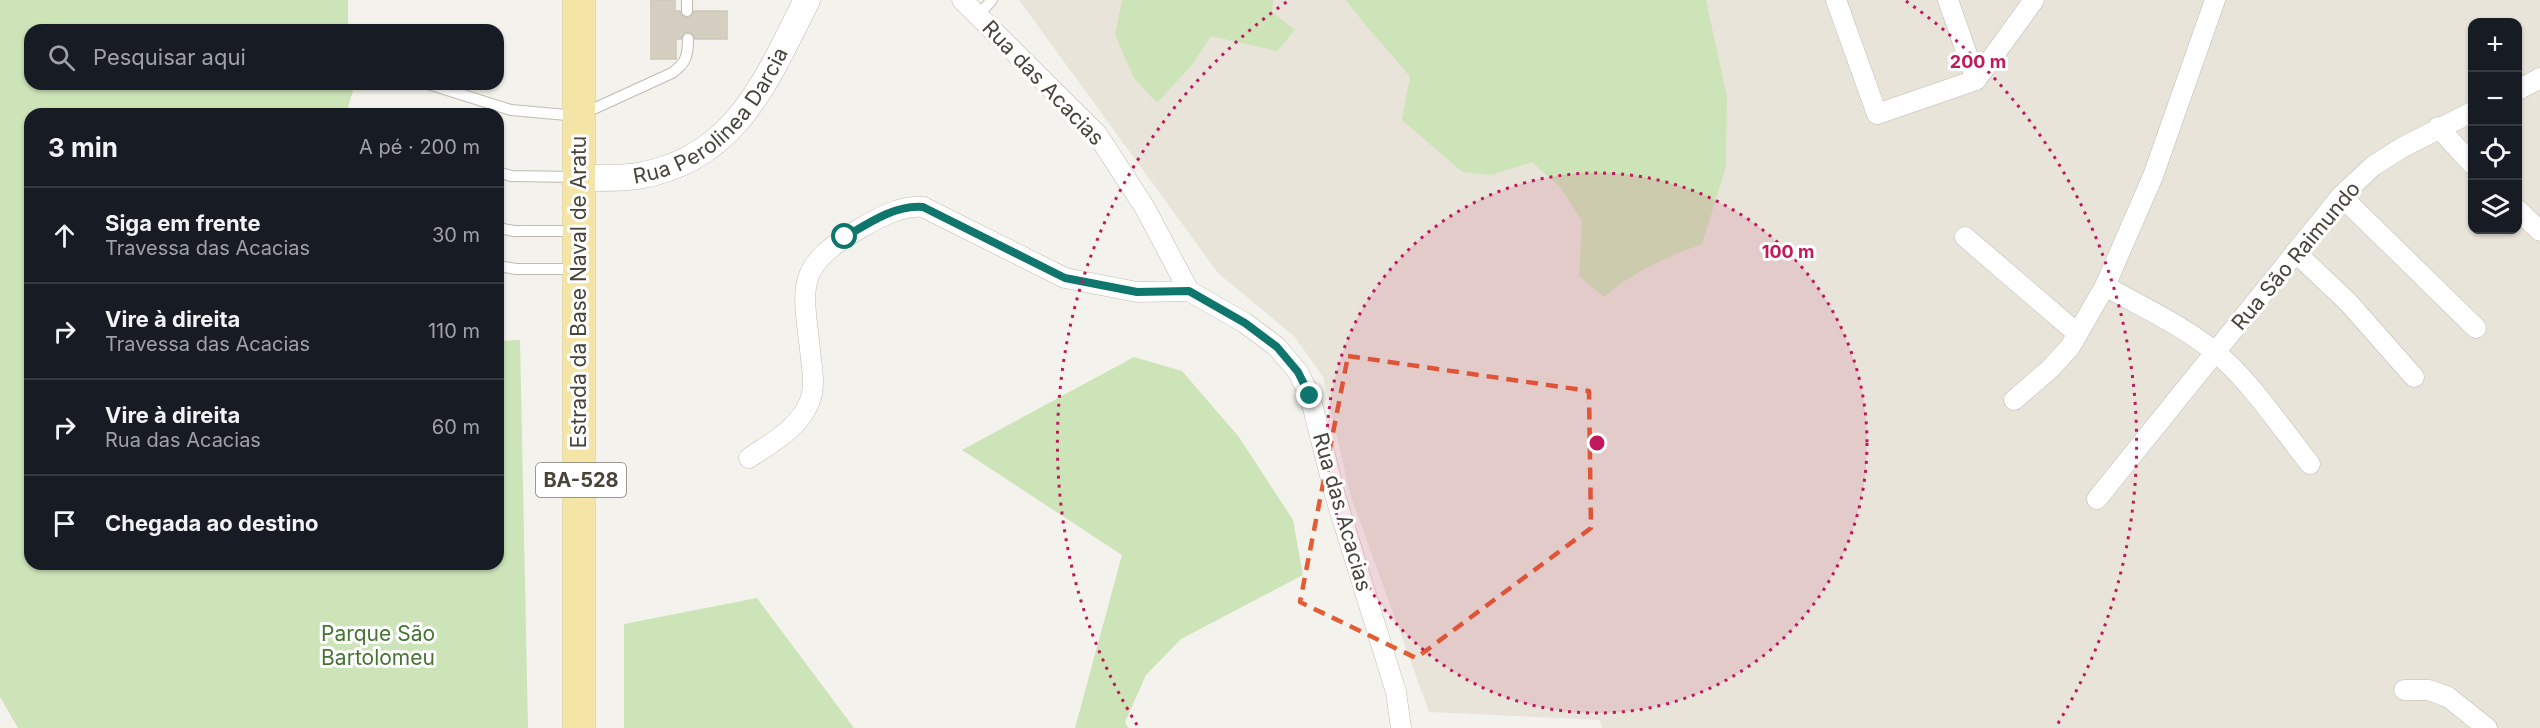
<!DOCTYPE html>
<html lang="pt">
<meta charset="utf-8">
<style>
:root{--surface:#171b24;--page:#242831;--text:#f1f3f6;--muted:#9ea1a6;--line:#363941}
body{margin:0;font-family:Inter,sans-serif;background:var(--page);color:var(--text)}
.controls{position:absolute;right:18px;top:18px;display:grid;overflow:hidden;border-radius:12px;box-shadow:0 2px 4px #0004}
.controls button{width:54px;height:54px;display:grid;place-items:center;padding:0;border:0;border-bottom:2px solid var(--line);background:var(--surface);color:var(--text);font:30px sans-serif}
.stop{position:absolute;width:18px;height:18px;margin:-14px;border:4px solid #0f766e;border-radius:50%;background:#fff}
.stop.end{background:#0f766e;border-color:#fff;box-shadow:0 2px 6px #0008}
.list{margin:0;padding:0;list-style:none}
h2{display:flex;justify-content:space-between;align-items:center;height:78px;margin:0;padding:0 24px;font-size:26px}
h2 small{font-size:20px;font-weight:400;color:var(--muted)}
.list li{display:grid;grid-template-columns:39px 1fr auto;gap:18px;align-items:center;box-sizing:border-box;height:96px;padding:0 24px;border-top:2px solid var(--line)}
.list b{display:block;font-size:22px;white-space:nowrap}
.list p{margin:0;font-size:20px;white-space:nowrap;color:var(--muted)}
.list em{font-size:20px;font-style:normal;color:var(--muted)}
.icon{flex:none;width:33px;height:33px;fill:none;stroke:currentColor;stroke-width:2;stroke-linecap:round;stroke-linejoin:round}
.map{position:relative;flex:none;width:2540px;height:728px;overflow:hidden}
.search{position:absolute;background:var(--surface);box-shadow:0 2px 4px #0004;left:24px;top:24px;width:480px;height:66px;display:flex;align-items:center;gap:15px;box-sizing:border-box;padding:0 21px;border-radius:18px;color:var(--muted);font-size:22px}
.panel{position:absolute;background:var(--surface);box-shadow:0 2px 4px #0004;left:24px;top:108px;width:480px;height:462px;border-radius:18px}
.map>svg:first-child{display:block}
.residential{fill:#e8e4da;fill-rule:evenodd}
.green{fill:#cde4b9}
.building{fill:#d5cfc2;stroke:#cfc7b6;stroke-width:1.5}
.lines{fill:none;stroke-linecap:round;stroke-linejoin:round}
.service-casing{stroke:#bfbbaf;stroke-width:12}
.minor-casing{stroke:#bfbbaf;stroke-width:21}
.tertiary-casing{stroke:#bfbbaf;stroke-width:27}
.primary-casing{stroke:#d8c276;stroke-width:33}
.service{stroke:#fff;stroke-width:10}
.minor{stroke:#fff;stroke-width:20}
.tertiary{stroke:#fff;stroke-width:26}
.primary{stroke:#f4e4a5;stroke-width:32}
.route{stroke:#0f766e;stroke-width:8}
.marked{fill:none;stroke:#e35d34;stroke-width:4.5;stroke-dasharray:12 8;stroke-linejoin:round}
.ring{fill:none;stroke:#c2185b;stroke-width:3;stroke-dasharray:3 6}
.labels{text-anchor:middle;stroke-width:6;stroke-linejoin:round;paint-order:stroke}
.shield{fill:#fff;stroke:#7f7c75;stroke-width:1.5}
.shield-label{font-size:20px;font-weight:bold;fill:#48443a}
.street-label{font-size:21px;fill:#48443a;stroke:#fff}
.park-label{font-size:21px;fill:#467433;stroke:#fff}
.centre{fill:#c2185b;stroke:#fff;stroke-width:3}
.ring-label{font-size:18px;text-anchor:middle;font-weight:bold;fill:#c2185b;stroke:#fff;stroke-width:6;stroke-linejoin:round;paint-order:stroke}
</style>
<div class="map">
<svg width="2540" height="728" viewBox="0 0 2540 728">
<rect width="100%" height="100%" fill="#f4f2ec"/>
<!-- residential -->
<path class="residential" d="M 1019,0 L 2540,0 L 2540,728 L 1602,728 L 1600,720 L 1429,712 L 1351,497 L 1323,377 L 1295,337 L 1218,273 ZM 2472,22 L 2518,22 L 2518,230 L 2472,230 Z"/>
<!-- green -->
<path class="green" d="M 0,0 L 348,0 L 348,30 L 30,30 L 30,84 L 355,84 L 346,114 L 30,114 L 30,564 L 498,564 L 498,341 L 520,340 L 528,728 L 18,728 L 0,697 Z
M 1122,0 L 1273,0 L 1272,12 L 1295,30 L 1277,51 L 1211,36 L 1192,65 L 1157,103 L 1134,78 L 1115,35 Z
M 1342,0 L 1706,0 L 1727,97 L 1726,167 L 1702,244 C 1667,257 1632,272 1604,297 L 1579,276 L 1582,221 L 1561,188 L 1532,162 L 1492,175 L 1462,172 L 1402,120 L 1410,77 C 1389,50 1366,28 1347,1 Z
M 1134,357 L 1182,371 L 1239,437 L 1293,520 L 1303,575 L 1181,639 L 1146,675 L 1125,722 L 1128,728 L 1075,728 L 1122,555 L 962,450 Z
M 757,598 L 854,728 L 624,728 L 624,624 Z"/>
<!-- building -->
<path class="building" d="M 651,0 L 675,0 L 675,11 L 680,11 L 681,15 L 686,18 L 691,17 L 694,11 L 727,11 L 727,39 L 695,39 L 692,33 L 685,32 L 681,39 L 676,39 L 676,59 L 651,59 Z"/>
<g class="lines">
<!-- service casing -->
<g class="service-casing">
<path id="service" d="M 687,0 L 687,11
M 978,15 L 992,0
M 428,84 L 511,110 L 578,116 L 672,73 C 686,63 688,56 688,39
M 498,172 L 511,176 L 575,177
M 498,228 L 514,231 L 575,231
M 498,266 L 516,269 L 577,269"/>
</g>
<!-- minor casing -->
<g class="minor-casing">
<path id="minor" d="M 962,0 L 1097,134 L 1145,208 L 1189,291 L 1245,323 L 1277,347 L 1298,372 L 1310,396 L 1335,495 L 1396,692 L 1401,728
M 1836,0 L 1877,114 L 1976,80 L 2034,0
M 1948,0 L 1976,80
M 2518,90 L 2540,78
M 2438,127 L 2472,164
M 2341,196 L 2476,328
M 2518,210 L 2540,231
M 1965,237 L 2078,334
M 2295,252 L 2348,302 L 2414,377
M 2105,286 C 2142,307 2182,325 2215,352 C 2249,379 2282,429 2310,464
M 2014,400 L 2050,369 L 2070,347 L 2105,286 L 2153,176 L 2215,0
M 749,458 C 771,443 798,429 809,403 C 815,389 813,374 811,359 C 804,288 791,269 859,229 C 878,218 901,205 923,207 L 1065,278 L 1137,292 L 1189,291
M 2097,499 L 2341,196 L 2373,166 L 2403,147 L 2472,112
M 2404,690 L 2429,690 L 2448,697 L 2487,728"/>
</g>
<!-- tertiary casing -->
<g class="tertiary-casing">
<g id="tertiary">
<path id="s1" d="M 578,178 C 598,178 618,179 638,176 C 737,159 766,80 807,0"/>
</g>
</g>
<!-- primary casing -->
<g class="primary-casing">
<path id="primary" d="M 579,728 L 579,0"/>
</g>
<!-- service -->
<use href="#service" class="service"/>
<!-- minor -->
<use href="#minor" class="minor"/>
<!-- tertiary -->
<use href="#tertiary" class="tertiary"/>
<!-- primary -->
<use href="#primary" class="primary"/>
</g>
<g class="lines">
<!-- route -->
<path class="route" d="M 845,237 C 867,224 896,204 923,207 L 1065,278 L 1137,292 L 1189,291 L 1245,323 L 1277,347 L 1298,372 L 1310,396"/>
</g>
<!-- marked area -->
<path class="marked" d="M 1348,356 L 1589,391 L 1591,528 L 1416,658 L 1300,602 Z"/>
<!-- distance rings -->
<circle cx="1597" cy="443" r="270" fill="#c2185b" fill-opacity=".12"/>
<g class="ring">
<circle cx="1597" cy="443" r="270"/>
<path d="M1137 725A539 539 0 0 1 1288 1M1906 1A539 539 0 0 1 2057 725"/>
</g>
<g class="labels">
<!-- shield labels -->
<rect class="shield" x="536" y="463" width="90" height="34" rx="4.5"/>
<g class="shield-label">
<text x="581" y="487">BA-528</text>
</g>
<!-- street labels -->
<g class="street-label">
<text transform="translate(1043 83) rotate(46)" y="7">Rua das Acacias</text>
<text dy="7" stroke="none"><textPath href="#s1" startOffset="158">Rua Perolinea Darcia</textPath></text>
<text transform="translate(2296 256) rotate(-50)" y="7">Rua São Raimundo</text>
<text transform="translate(579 292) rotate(-90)" y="7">Estrada da Base Naval de Aratu</text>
<text transform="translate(1342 512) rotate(74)" y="7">Rua das Acacias</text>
</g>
<!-- park labels -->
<g class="park-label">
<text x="378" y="641">Parque São<tspan x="378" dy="24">Bartolomeu</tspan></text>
</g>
</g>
<circle cx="1597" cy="443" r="9" class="centre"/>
<g class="ring-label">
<text x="1978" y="68">200 m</text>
<text x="1788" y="258">100 m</text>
</g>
</svg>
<div class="controls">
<button>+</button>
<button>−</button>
<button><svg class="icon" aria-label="locate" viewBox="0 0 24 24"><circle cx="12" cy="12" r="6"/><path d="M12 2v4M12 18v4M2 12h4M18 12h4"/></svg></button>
<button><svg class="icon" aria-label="layers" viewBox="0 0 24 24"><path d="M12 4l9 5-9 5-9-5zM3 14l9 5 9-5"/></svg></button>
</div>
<div class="stop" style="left:845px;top:237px"></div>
<div class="stop end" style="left:1310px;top:396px"></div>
<div class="search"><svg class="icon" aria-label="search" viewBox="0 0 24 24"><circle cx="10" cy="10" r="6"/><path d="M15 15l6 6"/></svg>Pesquisar aqui</div>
<section class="panel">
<h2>3 min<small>A pé · 200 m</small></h2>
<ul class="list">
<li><svg class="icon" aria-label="ahead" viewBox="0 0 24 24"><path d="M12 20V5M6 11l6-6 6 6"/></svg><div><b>Siga em frente</b><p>Travessa das Acacias</p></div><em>30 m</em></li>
<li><svg class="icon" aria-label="right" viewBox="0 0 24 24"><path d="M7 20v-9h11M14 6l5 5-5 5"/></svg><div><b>Vire à direita</b><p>Travessa das Acacias</p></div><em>110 m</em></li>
<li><svg class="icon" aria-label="right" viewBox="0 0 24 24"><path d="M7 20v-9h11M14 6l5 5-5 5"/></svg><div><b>Vire à direita</b><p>Rua das Acacias</p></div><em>60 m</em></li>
<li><svg class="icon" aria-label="arrive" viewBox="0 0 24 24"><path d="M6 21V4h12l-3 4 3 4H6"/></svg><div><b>Chegada ao destino</b></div></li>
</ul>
</section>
</div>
